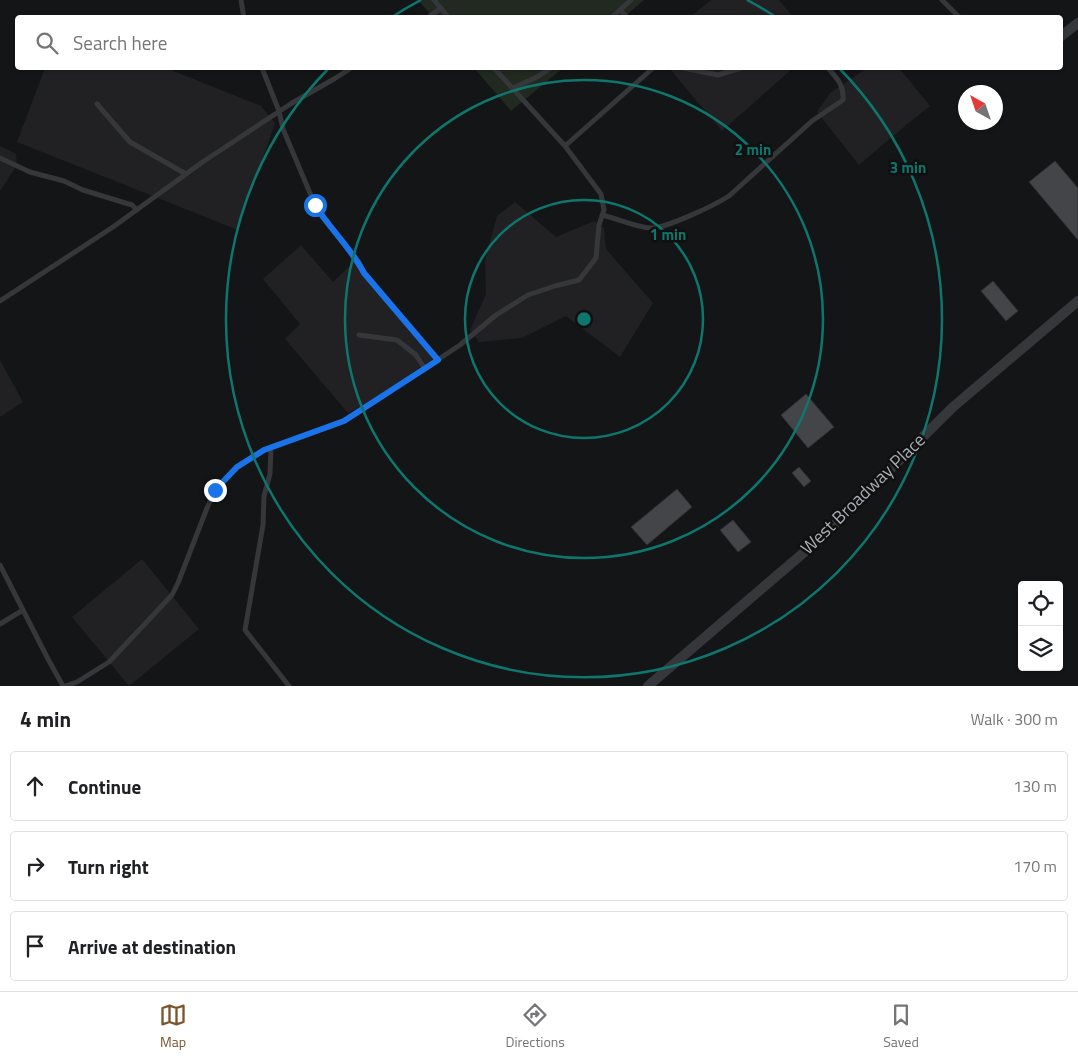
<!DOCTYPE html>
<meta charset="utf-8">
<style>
:root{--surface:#fff;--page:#f6f6f6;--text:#202124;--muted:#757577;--line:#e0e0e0;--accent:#7b552d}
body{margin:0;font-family:"Titillium Web",sans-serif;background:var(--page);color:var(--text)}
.controls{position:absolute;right:15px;bottom:15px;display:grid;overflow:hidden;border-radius:5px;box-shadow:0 1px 4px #0004}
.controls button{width:45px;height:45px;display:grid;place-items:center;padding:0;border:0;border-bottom:1px solid var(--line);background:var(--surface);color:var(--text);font:25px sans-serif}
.compass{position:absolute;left:958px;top:85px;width:45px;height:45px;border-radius:50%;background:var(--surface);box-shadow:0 1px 4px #0004;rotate:320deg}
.stop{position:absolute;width:15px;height:15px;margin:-11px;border:4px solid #1a73e8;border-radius:50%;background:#fff}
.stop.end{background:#1a73e8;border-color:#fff;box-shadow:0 1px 5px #0008}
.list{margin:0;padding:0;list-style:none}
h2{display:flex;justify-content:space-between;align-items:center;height:65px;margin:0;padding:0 20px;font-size:21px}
h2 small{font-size:16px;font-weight:400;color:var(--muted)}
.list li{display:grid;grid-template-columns:32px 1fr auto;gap:15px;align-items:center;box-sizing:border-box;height:70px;margin:0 10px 10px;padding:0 10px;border:1px solid var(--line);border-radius:5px}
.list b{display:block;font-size:19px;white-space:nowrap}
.list em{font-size:16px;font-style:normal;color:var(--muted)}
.icon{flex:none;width:28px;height:28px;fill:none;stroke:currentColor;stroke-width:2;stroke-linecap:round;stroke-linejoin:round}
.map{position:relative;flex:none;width:1078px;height:686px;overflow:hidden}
.search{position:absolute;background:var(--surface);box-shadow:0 1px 4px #0004;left:15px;right:15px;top:15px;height:55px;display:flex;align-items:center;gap:12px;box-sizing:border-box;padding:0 18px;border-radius:5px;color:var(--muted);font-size:19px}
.sheet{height:305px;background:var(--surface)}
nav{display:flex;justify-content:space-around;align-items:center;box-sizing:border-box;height:70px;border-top:1px solid var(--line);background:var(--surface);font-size:14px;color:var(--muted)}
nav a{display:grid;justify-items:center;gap:2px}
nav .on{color:var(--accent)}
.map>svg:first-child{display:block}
.built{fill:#212123}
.green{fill:#212921}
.building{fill:#444549;stroke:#2f2f32}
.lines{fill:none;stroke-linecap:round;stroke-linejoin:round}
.service{stroke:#36373b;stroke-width:5}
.minor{stroke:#36373b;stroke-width:10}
.route{stroke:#1a73e8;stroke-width:6}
.ring{fill:none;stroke:#0f766e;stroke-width:2.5}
.labels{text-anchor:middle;stroke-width:5;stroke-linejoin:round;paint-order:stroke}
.street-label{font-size:18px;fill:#a7aeb6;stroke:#101011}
.centre{fill:#0f766e;stroke:#101011;stroke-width:2.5}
.ring-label{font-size:15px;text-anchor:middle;font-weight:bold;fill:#0f766e;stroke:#101011;stroke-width:5;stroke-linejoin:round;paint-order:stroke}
</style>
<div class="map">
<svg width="1078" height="686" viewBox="0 0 1078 686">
<rect width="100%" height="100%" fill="#141516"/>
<!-- built -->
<path class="built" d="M 711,0 L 779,0 L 793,17 L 690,17 Z
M 45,68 L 166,68 L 261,106 L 275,123 L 238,230 L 17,142 Z
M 669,68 L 793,68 L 722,131 Z
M 867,68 L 899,68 L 930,106 L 911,121 L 859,165 L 817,112 L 830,93 L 854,77 Z
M 0,146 L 16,154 L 17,165 L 0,191 Z
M 515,202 L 556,237 L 594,221 L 604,228 L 606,249 L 653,303 L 620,357 L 566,316 L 522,338 L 479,342 L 470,330 L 486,294 L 485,259 L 497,216 Z
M 301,245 L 333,282 L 354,262 L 433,359 L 365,404 L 348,413 L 285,339 L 300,324 L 263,279 Z
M 0,360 L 23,402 L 0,417 Z
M 142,559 L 199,629 L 129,686 L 72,617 Z"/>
<!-- green -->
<path class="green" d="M 418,0 L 644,0 L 623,18 L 433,17 Z
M 474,68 L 563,68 L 511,111 Z"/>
<!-- building -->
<path class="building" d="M 1055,161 L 1078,188 L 1078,240 L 1029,182 Z
M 993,281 L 1018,311 L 1006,321 L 981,291 Z
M 806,394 L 834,427 L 808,448 L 781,415 Z
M 799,467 L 811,481 L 804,487 L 792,473 Z
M 677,489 L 692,507 L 647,545 L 631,527 Z
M 733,520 L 751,542 L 738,552 L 720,530 Z"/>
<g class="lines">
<!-- service -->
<path class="service" d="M 241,0 L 244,18
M 434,0 L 449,18
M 942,0 L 960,18
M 620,10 L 628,18
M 427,18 L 441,8
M 611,18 L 631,0
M 262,68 L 279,111 L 283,129 L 315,205 L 323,218 L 359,262 L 364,273 L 438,360
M 683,68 L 718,75 L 741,68
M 513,88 L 535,78 L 551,68
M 97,104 L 130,142 L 186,174
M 565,146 L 653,68
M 0,158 L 30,172 L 64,181 L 83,190 L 132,205 L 137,210
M 602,215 C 616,218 637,228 651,228 C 667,228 715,205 729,196 L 812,121 L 843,100 C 844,84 837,79 828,68
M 0,301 L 113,227 L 204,161 L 236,140 L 292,103 L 334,79 L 351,68
M 359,335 L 397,340 L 416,355 L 425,369
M 271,447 L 270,474 L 264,496 L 263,525 L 245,630 L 289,686
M 0,565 L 48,659 L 63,686
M 0,624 L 23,610
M 65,686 L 77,682 L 109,662 L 172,595 L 178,583 L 207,508 L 215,491 L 237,467 L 264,450 L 344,421 L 374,402 L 460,345 L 496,315 L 528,295 L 555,286 L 579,280 L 596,258 L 599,225 L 604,210 L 601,194 L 565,146 L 494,68"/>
<!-- minor -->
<path class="minor" d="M 1060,37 L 1078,23
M 648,686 L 822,537 L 953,407 L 1078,301"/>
</g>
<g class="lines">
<!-- route -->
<path class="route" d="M 215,490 L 237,467 L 264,450 L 344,421 L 438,360 L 364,273 C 351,248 330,229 315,205"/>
</g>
<!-- distance rings -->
<g class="ring">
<circle cx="584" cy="319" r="119"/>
<circle cx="584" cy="319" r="239"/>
<path d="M392 17A358 358 0 0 1 421 0M747 0A358 358 0 0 1 776 17M839 68A358 358 0 1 1 329 68"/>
</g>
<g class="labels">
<!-- street labels -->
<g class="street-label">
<text transform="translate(863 494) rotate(-44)" y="6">West Broadway Place</text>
</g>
</g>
<circle cx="584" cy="319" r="8" class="centre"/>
<g class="ring-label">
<text x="753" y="155">2 min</text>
<text x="908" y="173">3 min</text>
<text x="668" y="240">1 min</text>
</g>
</svg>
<div class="controls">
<button><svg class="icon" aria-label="locate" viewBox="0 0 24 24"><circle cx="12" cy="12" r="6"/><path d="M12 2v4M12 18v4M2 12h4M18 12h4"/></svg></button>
<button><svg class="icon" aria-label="layers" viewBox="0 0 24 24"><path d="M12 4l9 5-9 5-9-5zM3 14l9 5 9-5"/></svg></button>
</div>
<svg class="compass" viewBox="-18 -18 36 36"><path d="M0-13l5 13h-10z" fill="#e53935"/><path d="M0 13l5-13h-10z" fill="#757577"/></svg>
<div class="stop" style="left:315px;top:205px"></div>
<div class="stop end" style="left:215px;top:490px"></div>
<div class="search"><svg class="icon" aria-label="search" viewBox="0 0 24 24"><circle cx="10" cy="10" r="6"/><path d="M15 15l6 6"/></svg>Search here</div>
</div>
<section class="sheet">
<h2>4 min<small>Walk · 300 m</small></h2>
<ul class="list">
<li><svg class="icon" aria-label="ahead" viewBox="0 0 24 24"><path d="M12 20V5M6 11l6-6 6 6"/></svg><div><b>Continue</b></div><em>130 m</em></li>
<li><svg class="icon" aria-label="right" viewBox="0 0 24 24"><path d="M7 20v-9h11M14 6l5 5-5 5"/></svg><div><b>Turn right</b></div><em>170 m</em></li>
<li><svg class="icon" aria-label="arrive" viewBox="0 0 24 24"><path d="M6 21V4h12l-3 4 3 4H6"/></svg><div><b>Arrive at destination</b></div></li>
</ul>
</section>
<nav>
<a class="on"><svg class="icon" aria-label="map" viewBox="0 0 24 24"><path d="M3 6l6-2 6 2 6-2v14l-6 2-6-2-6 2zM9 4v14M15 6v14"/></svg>Map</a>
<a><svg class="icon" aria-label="directions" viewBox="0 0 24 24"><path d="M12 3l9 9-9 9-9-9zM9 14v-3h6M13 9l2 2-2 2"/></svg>Directions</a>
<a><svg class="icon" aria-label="saved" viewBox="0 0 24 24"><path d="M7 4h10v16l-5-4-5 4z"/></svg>Saved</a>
</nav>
